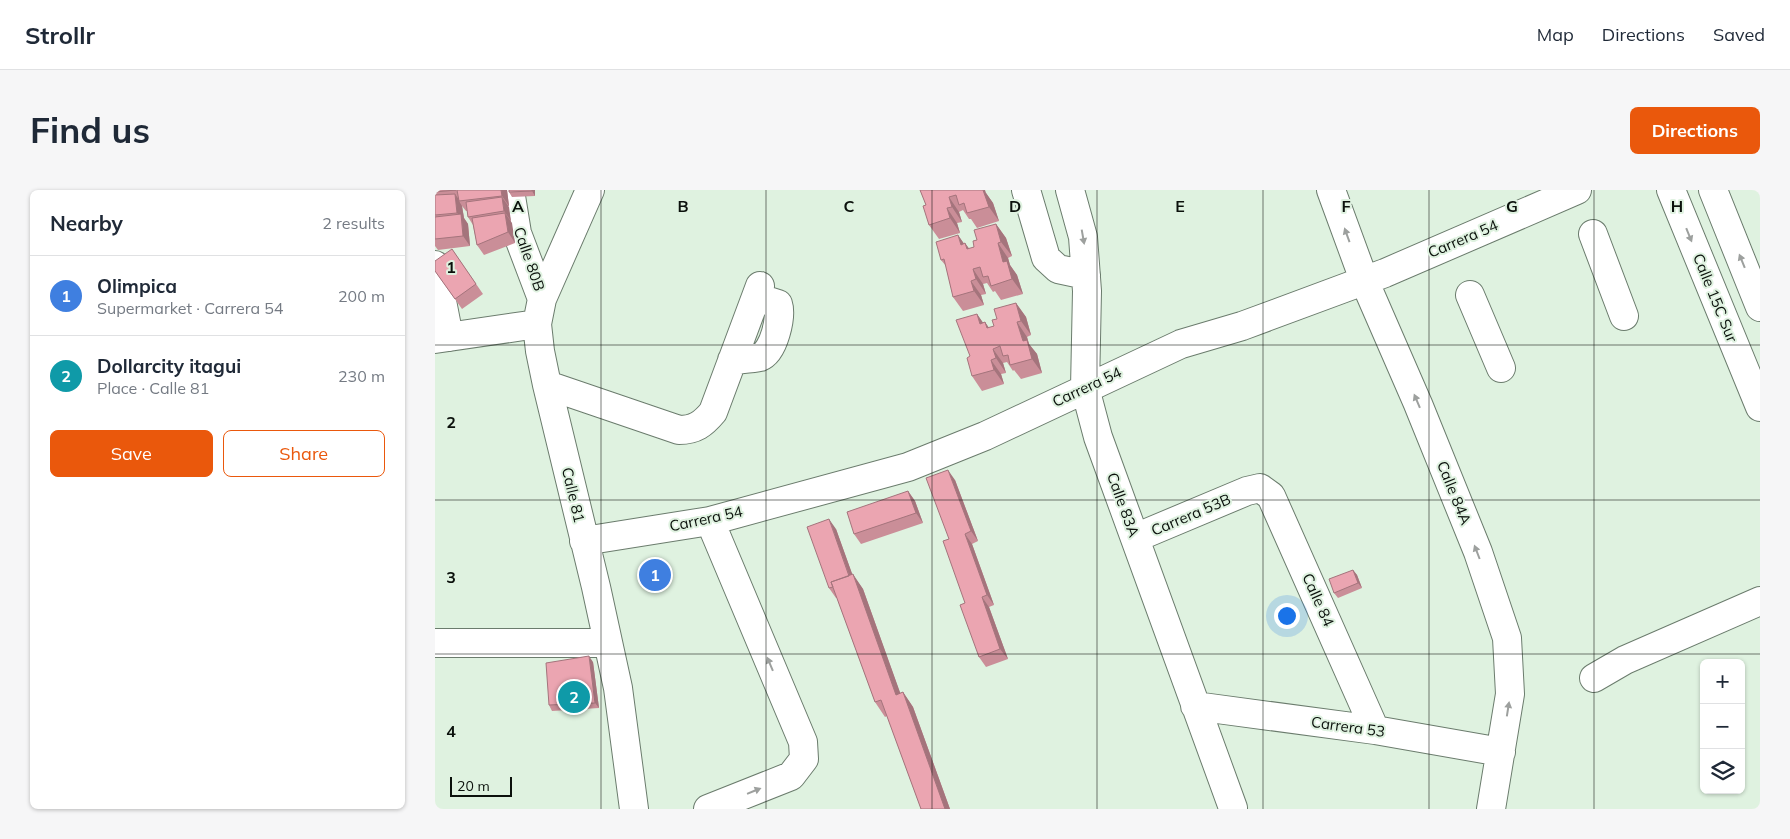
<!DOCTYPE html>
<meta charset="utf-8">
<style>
:root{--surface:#fff;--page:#f6f6f7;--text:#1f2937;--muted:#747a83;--line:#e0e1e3;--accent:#ea580c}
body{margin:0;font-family:Mulish,sans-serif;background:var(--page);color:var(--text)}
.controls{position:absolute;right:15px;bottom:15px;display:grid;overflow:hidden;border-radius:8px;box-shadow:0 1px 4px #0004}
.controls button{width:45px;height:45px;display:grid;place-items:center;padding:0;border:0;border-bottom:1px solid var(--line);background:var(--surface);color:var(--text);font:25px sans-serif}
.scale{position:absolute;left:15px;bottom:12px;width:62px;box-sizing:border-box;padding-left:5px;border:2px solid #0b110c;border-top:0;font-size:14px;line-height:18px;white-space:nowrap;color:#0b110c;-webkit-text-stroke:4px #dff2e0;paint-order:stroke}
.you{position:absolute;left:851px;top:425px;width:18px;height:18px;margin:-12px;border:4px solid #fff;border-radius:50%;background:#1a73e8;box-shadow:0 0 0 8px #1a73e833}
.badge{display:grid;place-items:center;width:32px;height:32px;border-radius:50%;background:var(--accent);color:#fff;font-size:16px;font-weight:700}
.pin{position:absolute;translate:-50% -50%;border:2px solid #fff;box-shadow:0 1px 5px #0006}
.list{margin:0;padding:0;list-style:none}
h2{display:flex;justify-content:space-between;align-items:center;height:65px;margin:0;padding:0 20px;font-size:21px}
h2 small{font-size:16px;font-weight:400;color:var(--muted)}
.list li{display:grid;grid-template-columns:32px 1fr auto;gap:15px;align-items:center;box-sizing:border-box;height:80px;padding:0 20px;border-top:1px solid var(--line)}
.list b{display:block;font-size:19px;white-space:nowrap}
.list p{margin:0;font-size:16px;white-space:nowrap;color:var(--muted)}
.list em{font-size:16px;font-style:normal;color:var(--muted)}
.actions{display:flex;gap:10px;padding:15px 20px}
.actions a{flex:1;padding:11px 0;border:1px solid var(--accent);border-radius:8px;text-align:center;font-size:18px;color:var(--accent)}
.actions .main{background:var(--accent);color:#fff}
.icon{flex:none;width:28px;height:28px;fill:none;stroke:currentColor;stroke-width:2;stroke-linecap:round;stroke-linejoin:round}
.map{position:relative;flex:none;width:1325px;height:619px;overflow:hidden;border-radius:8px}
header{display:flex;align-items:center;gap:30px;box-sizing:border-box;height:70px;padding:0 25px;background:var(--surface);border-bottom:1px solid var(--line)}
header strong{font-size:24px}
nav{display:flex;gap:28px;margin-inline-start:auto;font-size:18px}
.intro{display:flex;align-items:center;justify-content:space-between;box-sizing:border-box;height:120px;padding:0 30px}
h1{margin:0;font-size:35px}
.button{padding:12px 22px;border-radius:8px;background:var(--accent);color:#fff;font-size:18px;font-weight:700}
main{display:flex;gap:30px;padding:0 30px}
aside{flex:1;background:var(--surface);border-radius:8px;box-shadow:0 1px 4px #0004}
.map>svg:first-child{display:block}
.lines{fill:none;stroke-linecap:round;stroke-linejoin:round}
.minor-casing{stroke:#6b7c6d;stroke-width:30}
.minor{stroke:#fff;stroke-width:28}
.wall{fill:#ca8e98}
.shaded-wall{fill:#a4747c}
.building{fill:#eba5b1;stroke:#a4747c}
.oneway{fill:#9da09e}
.grid{fill:none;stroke:#0b110c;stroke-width:1;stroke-opacity:0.55}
.labels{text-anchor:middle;stroke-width:4;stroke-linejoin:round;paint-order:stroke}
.street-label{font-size:15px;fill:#0b110c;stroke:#dff2e0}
.grid-label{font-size:16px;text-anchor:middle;font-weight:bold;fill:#0b110c;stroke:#dff2e0;stroke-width:4;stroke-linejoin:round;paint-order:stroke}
</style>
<header>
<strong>Strollr</strong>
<nav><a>Map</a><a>Directions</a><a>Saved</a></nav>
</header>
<div class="intro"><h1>Find us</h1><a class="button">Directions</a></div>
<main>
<aside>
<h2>Nearby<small>2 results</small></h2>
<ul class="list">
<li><span class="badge" style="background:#3f7fe0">1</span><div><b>Olimpica</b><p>Supermarket · Carrera 54</p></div><em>200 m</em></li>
<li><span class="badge" style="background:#0f9aa8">2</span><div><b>Dollarcity itagui</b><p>Place · Calle 81</p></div><em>230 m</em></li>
</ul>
<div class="actions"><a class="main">Save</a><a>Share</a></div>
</aside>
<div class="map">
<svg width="1325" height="619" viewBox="0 0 1325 619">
<rect width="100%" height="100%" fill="#dff2e0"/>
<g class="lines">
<!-- minor casing -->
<g class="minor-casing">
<path id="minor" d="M 75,0 L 82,43 L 107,109
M 155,0 L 107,109 L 102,134 L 105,161 L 112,195 L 161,397 L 183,498 L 199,619
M 591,0 L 611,68 L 623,79 L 651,85
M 635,0 L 648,47 L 652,101 L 650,198 L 663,247 L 798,618
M 896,0 L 929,90 L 983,214 L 1043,362 L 1072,448 L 1075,504 L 1056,619
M 1236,0 L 1325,217
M 1278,0 L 1325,117
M 1158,44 L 1189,126
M 0,75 L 14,147
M 1035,105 L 1066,178
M 0,149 L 102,134
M 297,170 C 306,169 317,169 325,167 C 339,162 347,126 343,114 L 321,107
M 112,195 L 244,240 C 260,240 268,234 278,222 L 325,96
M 700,348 L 812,301 L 825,298 L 836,306 L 940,540
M 149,351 L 275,331 L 473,277 L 550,246 L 746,154 L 807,136 L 950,83 L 1142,0
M 0,453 L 173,453
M 1159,488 L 1190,470 L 1325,411
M 760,516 L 940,540 L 1066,562
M 273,619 L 356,586 L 369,569 L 368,552 L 275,331"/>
</g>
<!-- minor -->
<use href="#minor" class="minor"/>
</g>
<!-- wall -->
<path class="wall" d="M 0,0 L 72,0 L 74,16 L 73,16 L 80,53 L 49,65 L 42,55 L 38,35 L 33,27 L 32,21 L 31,21 L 27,16 L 29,28 L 33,34 L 35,56 L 3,60 L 0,56 Z
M 74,0 L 100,0 L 100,6 L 77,7 L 74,2 Z
M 485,0 L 551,3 L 558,13 L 564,31 L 542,38 L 536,29 L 534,29 L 528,20 L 524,22 L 527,32 L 522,33 L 525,43 L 504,49 L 494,35 L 491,15 Z
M 561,34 L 571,48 L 577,66 L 573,68 L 575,75 L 582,85 L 588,104 L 566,110 L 560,101 L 558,102 L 552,93 L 548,94 L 551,104 L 546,105 L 549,115 L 528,121 L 518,107 L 511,76 L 506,70 L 523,45 L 529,54 L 530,53 L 534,59 L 539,57 L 542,50 Z
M 17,59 L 48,104 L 27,119 L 0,81 Z
M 581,113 L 591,127 L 596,145 L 592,147 L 594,154 L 602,164 L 607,183 L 586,189 L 579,180 L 578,181 L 572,172 L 568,173 L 571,183 L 566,184 L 569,194 L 547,201 L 537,186 L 542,124 L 548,133 L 550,132 L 554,138 L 559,136 L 562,129 Z
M 520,290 L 543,351 L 537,354 L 559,415 L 554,417 L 573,469 L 551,477 L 544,467 L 514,349 Z
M 473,301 L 480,311 L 488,333 L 426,354 L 419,344 Z
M 401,339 L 417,384 L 428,399 L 465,503 L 468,502 L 478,517 L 515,619 L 486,619 L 452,526 L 450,527 L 440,512 L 402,408 L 401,408 L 394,398 Z
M 918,380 L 922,385 L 927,398 L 903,408 L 899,403 Z
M 158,472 L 164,518 L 117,521 L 114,515 Z"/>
<!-- shaded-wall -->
<path class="shaded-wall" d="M 66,0 L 72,0 L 74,16 L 67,6 Z
M 97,0 L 100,0 L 100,6 L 97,1 Z
M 545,0 L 550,0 L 551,3 L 558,13 L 564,31 L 554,17 Z
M 20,4 L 25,11 L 24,11 L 27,16 L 29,28 L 33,34 L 35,56 L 28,46 L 27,30 L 22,23 Z
M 67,7 L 74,17 L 76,31 L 69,21 Z
M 514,7 L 524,22 L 527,32 L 517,17 Z
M 512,18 L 522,33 L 525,43 L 515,28 Z
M 70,23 L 77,33 L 80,53 L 73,42 Z
M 561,34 L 571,48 L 577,66 L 566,52 Z
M 523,45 L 532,58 L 530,53 L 541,68 L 526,55 Z
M 563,53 L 573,68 L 575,75 L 582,85 L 588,104 L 577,89 L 568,72 Z
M 538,79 L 548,94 L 551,104 L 541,89 Z
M 536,91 L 546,105 L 549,115 L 539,101 Z
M 581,113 L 591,127 L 596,145 L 586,131 Z
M 542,124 L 551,137 L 550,132 L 560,147 L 545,134 Z
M 582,132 L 592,147 L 594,154 L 602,164 L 607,183 L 597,169 L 588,151 Z
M 558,159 L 568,173 L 571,183 L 561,168 Z
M 556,170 L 566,184 L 569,194 L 559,180 Z
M 513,280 L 520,290 L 543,351 L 536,341 Z
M 473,301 L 480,311 L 488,333 L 481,323 Z
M 394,329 L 401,339 L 423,400 L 416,390 Z
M 530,344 L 537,354 L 559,415 L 552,405 Z
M 918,380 L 922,385 L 927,398 L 923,393 Z
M 418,384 L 428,399 L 471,519 L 461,505 Z
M 547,407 L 554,417 L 573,469 L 565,459 Z
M 154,466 L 158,472 L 164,518 L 160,513 Z
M 468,502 L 478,517 L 515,619 L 510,619 Z"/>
<!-- building -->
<path class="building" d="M 0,0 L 21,0 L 0,2 Z
M 22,0 L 66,0 L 67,6 L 24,11 Z
M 74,0 L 97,0 L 97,1 L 74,2 Z
M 485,0 L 548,0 L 554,17 L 532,23 L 529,13 L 524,15 L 521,5 L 514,7 L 517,17 L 512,18 L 515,28 L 494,35 L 488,16 L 491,15 Z
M 20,4 L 22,23 L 0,25 L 0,5 Z
M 67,7 L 69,21 L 33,27 L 31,12 Z
M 70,23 L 73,42 L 42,55 L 37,28 Z
M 26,24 L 28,46 L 0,49 L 0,27 Z
M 561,34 L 566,52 L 563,53 L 568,72 L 572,71 L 577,89 L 556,96 L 553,86 L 548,87 L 545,77 L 538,79 L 541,89 L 536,91 L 539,101 L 518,107 L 509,69 L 506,70 L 501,52 L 523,45 L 526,55 L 530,53 L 532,59 L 539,57 L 538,51 L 542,50 L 539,40 Z
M 17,59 L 41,94 L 20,109 L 0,81 L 0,71 Z
M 581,113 L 586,131 L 582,132 L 588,151 L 592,150 L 597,169 L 575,175 L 573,165 L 568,166 L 565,156 L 558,159 L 561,168 L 556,170 L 559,180 L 537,186 L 532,168 L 535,166 L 521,130 L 542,124 L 545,134 L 550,132 L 552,138 L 559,136 L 557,130 L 562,129 L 559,119 Z
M 513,280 L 536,341 L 530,344 L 552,405 L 547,407 L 565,459 L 544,467 L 525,415 L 530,413 L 508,351 L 514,349 L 491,288 Z
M 473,301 L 481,323 L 419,344 L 412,322 Z
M 394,329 L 414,386 L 396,392 L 398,397 L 394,398 L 372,337 Z
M 918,380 L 923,393 L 899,403 L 894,389 Z
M 418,384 L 461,505 L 468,502 L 510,619 L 486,619 L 446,510 L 440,512 L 396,392 Z
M 154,466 L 160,513 L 114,515 L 111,473 Z"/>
<!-- one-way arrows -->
<defs><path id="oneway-solid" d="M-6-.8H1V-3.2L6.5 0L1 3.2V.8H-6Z" transform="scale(1.25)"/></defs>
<g class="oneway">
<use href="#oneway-solid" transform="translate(912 45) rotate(-110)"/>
<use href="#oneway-solid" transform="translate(1254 45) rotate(68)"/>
<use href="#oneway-solid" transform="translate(648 47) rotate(80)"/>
<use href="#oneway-solid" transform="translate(1307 71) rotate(-112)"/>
<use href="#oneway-solid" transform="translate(982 211) rotate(-113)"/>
<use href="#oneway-solid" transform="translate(1042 362) rotate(-111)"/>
<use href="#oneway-solid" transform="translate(335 474) rotate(-113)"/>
<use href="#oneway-solid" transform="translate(1073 519) rotate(-81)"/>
<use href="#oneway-solid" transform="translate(319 601) rotate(-22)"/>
</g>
<!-- grid -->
<path class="grid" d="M 166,0 L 166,619M 331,0 L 331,619M 497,0 L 497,619M 662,0 L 662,619M 828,0 L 828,619M 994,0 L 994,619M 1159,0 L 1159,619M 0,155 L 1325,155M 0,310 L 1325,310M 0,464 L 1325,464"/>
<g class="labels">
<!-- street labels -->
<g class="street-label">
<text transform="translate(1028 49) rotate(-23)" y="5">Carrera 54</text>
<text transform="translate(94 69) rotate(71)" y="5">Calle 80B</text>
<text transform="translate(1280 108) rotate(68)" y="5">Calle 15C Sur</text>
<text transform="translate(652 197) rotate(-25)" y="5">Carrera 54</text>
<text transform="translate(1019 303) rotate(68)" y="5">Calle 84A</text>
<text transform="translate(138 305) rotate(77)" y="5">Calle 81</text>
<text transform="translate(688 315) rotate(70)" y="5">Calle 83A</text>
<text transform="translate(756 325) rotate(-23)" y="5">Carrera 53B</text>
<text transform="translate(271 329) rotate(-12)" y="5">Carrera 54</text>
<text transform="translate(883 410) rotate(66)" y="5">Calle 84</text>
<text transform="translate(913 537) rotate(8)" y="5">Carrera 53</text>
</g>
</g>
<g class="grid-label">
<text x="83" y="22">A</text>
<text x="248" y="22">B</text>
<text x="414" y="22">C</text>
<text x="580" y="22">D</text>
<text x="745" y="22">E</text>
<text x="911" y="22">F</text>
<text x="1077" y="22">G</text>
<text x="1242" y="22">H</text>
<text x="16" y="83">1</text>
<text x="16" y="238">2</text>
<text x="16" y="393">3</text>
<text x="16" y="547">4</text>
</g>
</svg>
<div class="controls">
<button>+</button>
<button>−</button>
<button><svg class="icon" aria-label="layers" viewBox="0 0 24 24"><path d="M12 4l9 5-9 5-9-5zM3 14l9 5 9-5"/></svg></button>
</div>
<div class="scale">20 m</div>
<div class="you"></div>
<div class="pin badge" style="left:220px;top:385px;background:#3f7fe0">1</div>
<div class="pin badge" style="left:139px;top:507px;background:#0f9aa8">2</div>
</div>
</main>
